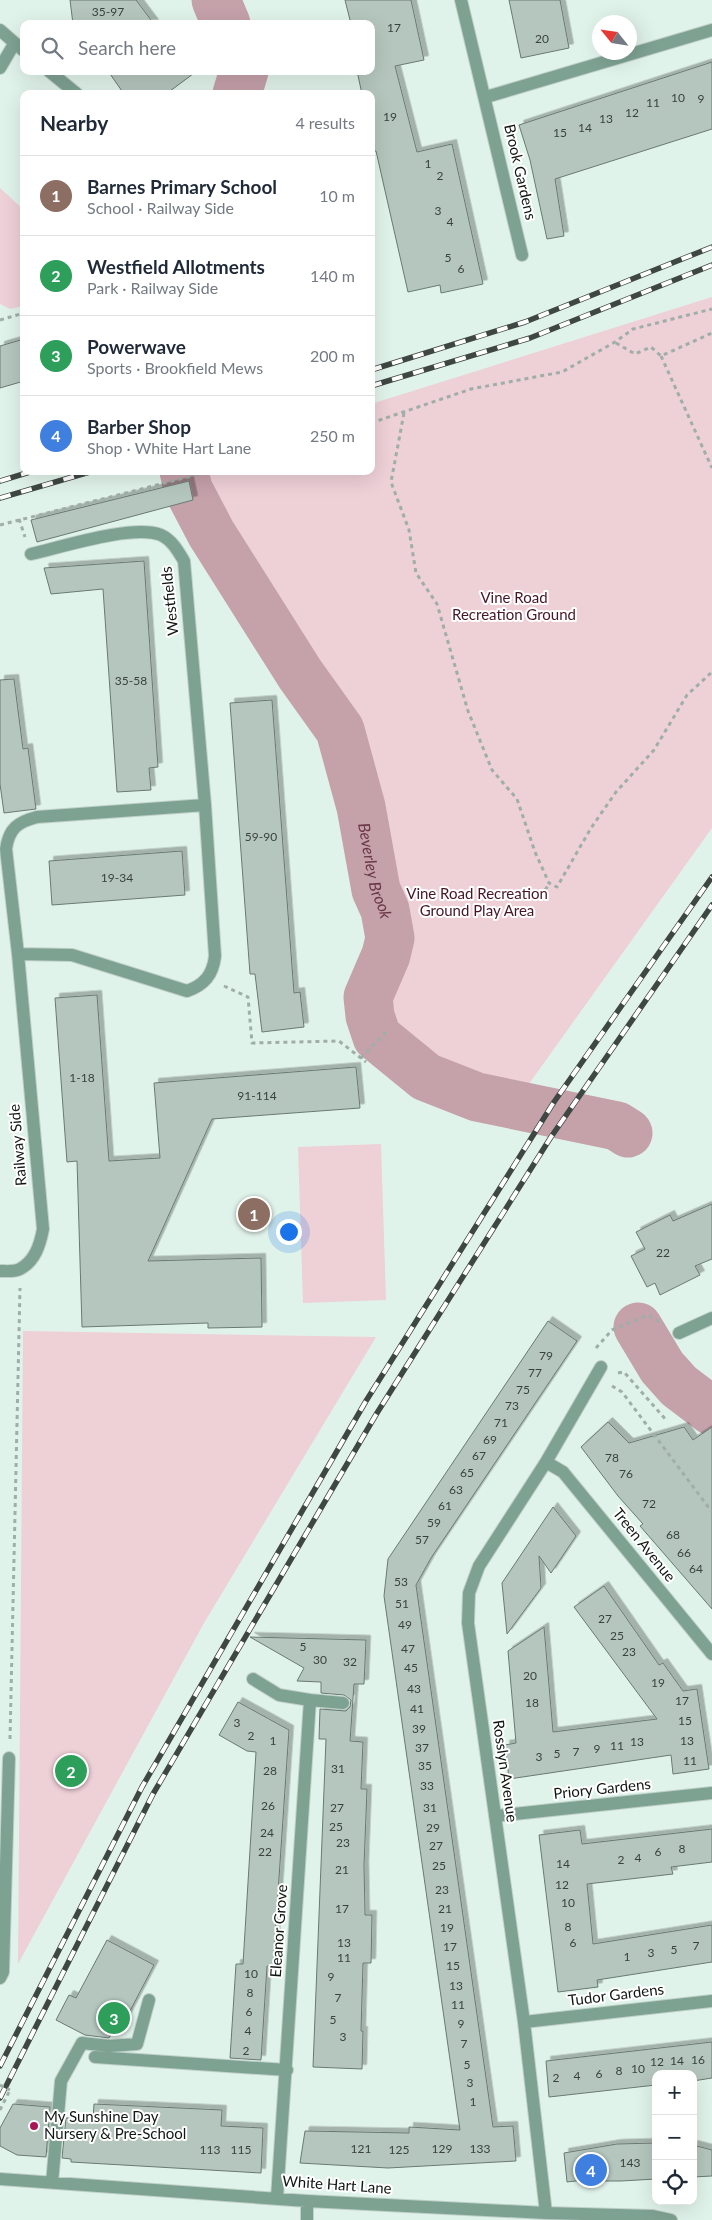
<!DOCTYPE html>
<meta charset="utf-8">
<style>
:root{--surface:#fff;--page:#f2f2f3;--text:#1f2937;--muted:#747a83;--line:#e0e1e3;--accent:#a71755}
body{margin:0;font-family:Lato,sans-serif;background:var(--page);color:var(--text)}
.controls{position:absolute;right:15px;bottom:15px;display:grid;overflow:hidden;border-radius:10px;box-shadow:0 5px 20px #0002}
.controls button{width:45px;height:45px;display:grid;place-items:center;padding:0;border:0;border-bottom:1px solid var(--line);background:var(--surface);color:var(--text);font:25px sans-serif}
.compass{position:absolute;left:592px;top:15px;width:45px;height:45px;border-radius:50%;background:var(--surface);box-shadow:0 5px 20px #0002;rotate:300deg}
.you{position:absolute;left:288px;top:1231px;width:18px;height:18px;margin:-12px;border:4px solid #fff;border-radius:50%;background:#1a73e8;box-shadow:0 0 0 8px #1a73e833}
.badge{display:grid;place-items:center;width:32px;height:32px;border-radius:50%;background:var(--accent);color:#fff;font-size:16px;font-weight:700}
.pin{position:absolute;translate:-50% -50%;border:2px solid #fff;box-shadow:0 1px 5px #0006}
.list{margin:0;padding:0;list-style:none}
h2{display:flex;justify-content:space-between;align-items:center;height:65px;margin:0;padding:0 20px;font-size:21px}
h2 small{font-size:16px;font-weight:400;color:var(--muted)}
.list li{display:grid;grid-template-columns:32px 1fr auto;gap:15px;align-items:center;box-sizing:border-box;height:80px;padding:0 20px;border-top:1px solid var(--line)}
.list b{display:block;font-size:19px;white-space:nowrap}
.list p{margin:0;font-size:16px;white-space:nowrap;color:var(--muted)}
.list em{font-size:16px;font-style:normal;color:var(--muted)}
.icon{flex:none;width:28px;height:28px;fill:none;stroke:currentColor;stroke-width:2;stroke-linecap:round;stroke-linejoin:round}
.map{position:relative;flex:none;width:712px;height:2220px;overflow:hidden}
.search{position:absolute;background:var(--surface);box-shadow:0 5px 20px #0002;left:20px;top:20px;width:355px;height:55px;display:flex;align-items:center;gap:12px;box-sizing:border-box;padding:0 18px;border-radius:10px;color:var(--muted);font-size:19px}
.panel{position:absolute;background:var(--surface);box-shadow:0 5px 20px #0002;left:20px;top:90px;width:355px;height:385px;border-radius:10px}
.map>svg:first-child{display:block}
.green{fill:#eed0d7}
.lines{fill:none;stroke-linecap:round;stroke-linejoin:round}
.stream{stroke:#c5a1aa;stroke-width:8}
.river{stroke:#c5a1aa;stroke-width:49}
.building{fill:#b4c6bd;stroke:#6a7a72;filter:url(#shadow)}
.minor-casing{stroke:#bfd0c8;stroke-width:14}
.path{stroke:#9faea7;stroke-width:3;stroke-dasharray:4 4;stroke-linecap:butt}
.minor{stroke:#7ea292;stroke-width:12}
.rail-casing{stroke:#3e4743;stroke-width:5.5}
.rail{stroke:#fff;stroke-width:4;stroke-dasharray:11;stroke-linecap:butt}
.path-bridge{stroke:#9faea7;stroke-width:3;stroke-dasharray:4 4;stroke-linecap:butt}
.poi-dot{fill:#a71755;stroke:#fff;stroke-width:2}
.labels{text-anchor:middle;stroke-width:4;stroke-linejoin:round;paint-order:stroke}
.number-label{font-size:12px;fill:#39423e}
.street-label{font-size:15px;fill:#101613;stroke:#fff}
.park-label{font-size:15px;fill:#451726;stroke:#fff}
.poi-label{font-size:15px;fill:#101613;stroke:#fff;text-anchor:start}
.water-label{font-size:16px;font-style:italic;fill:#6a3746;stroke:#fff}
</style>
<div class="map">
<svg width="712" height="2220" viewBox="0 0 712 2220">
<defs>
<filter id="shadow"><feDropShadow dx="4.5" dy="-4.5" stdDeviation="0" flood-color="#0004"/></filter>
</defs>
<rect width="100%" height="100%" fill="#e0f3ea"/>
<!-- green -->
<path class="green" d="M 0,188 L 24,210 L 24,306 L 10,309 L 0,304 Z
M 712,297 L 712,828 L 521,1095 L 462,1081 L 444,1072 L 422,1060 L 406,1046 L 387,1023 L 383,1003 L 386,991 L 404,951 L 402,918 L 387,874 L 367,766 L 352,723 L 344,708 L 294,643 L 223,530 L 196,480 L 195,471 L 371,471 L 371,404 Z
M 381,1144 L 386,1300 L 303,1303 L 298,1147 Z
M 23,1331 L 376,1337 L 204,1623 L 18,1964 Z"/>
<g class="lines">
<!-- stream -->
<path class="stream" d="M 358,1031 L 369,1037 L 377,1037"/>
<!-- river -->
<g class="river">
<path d="M 216,0 L 226,24"/>
<path d="M 237,94 L 244,71"/>
<path id="s1" d="M 184,471 L 188,489 L 211,533 L 300,674 L 340,730 L 361,807 L 376,890 L 385,910 L 390,938 L 386,955 L 368,997 L 370,1016 L 377,1037 L 426,1077 L 477,1097 L 617,1126 L 628,1133"/>
<path d="M 638,1327 L 662,1367 L 679,1386 L 712,1411"/>
</g>
</g>
<!-- building -->
<path class="building" d="M 70,0 L 136,0 L 154,24 L 73,24 Z
M 345,0 L 411,0 L 424,60 L 395,66 L 417,152 L 452,144 L 483,284 L 441,293 L 440,285 L 408,292 L 376,151 L 371,152 L 371,94 L 362,94 L 357,71 L 371,71 L 371,24 L 351,24 Z
M 509,0 L 560,0 L 569,48 L 521,58 Z
M 712,62 L 712,129 L 555,179 L 564,236 L 547,239 L 530,160 L 519,125 Z
M 108,71 L 197,71 L 166,94 L 124,94 Z
M 24,339 L 24,381 L 0,388 L 0,346 Z
M 189,481 L 193,500 L 37,542 L 31,520 Z
M 144,561 L 158,767 L 149,768 L 151,790 L 117,792 L 103,589 L 51,594 L 44,568 Z
M 14,679 L 23,749 L 28,748 L 36,809 L 4,813 L 0,784 L 0,680 Z
M 272,700 L 294,993 L 300,992 L 304,1027 L 262,1032 L 255,974 L 250,974 L 230,703 Z
M 182,851 L 185,895 L 52,905 L 49,861 Z
M 97,995 L 109,1161 L 160,1158 L 154,1083 L 356,1067 L 360,1108 L 212,1119 L 148,1261 L 261,1258 L 262,1327 L 208,1328 L 208,1323 L 82,1327 L 77,1161 L 67,1162 L 55,998 Z
M 712,1204 L 712,1259 L 695,1266 L 700,1275 L 660,1295 L 655,1283 L 647,1287 L 631,1256 L 645,1249 L 636,1232 L 670,1215 L 673,1221 Z
M 548,1321 L 577,1341 L 431,1558 L 416,1585 L 493,2127 L 513,2126 L 516,2161 L 388,2168 L 300,2163 L 305,2131 L 409,2133 L 409,2127 L 460,2130 L 384,1596 L 388,1559 Z
M 608,1422 L 629,1443 L 684,1427 L 693,1440 L 712,1427 L 712,1609 L 640,1526 L 643,1524 L 618,1496 L 581,1447 Z
M 553,1507 L 576,1536 L 551,1573 L 539,1556 L 541,1588 L 507,1634 L 502,1583 Z
M 604,1586 L 659,1665 L 663,1663 L 683,1691 L 697,1689 L 709,1769 L 673,1774 L 671,1755 L 509,1779 L 505,1745 L 516,1743 L 508,1651 L 544,1627 L 553,1732 L 657,1719 L 574,1607 Z
M 250,1637 L 366,1640 L 364,1684 L 354,1684 L 350,1741 L 363,1742 L 361,1789 L 367,1789 L 364,1865 L 365,1915 L 372,1915 L 371,1963 L 363,1963 L 361,2031 L 363,2031 L 362,2069 L 313,2067 L 326,1739 L 319,1739 L 320,1709 L 346,1711 L 350,1707 L 351,1700 L 344,1695 L 321,1693 L 321,1682 L 297,1681 L 304,1668 Z
M 238,1702 L 289,1730 L 273,1966 L 267,1966 L 261,2060 L 230,2058 L 236,1964 L 243,1964 L 256,1752 L 247,1751 L 219,1735 Z
M 712,1829 L 712,1862 L 671,1867 L 673,1874 L 587,1884 L 593,1944 L 712,1925 L 712,1962 L 597,1980 L 598,1987 L 558,1992 L 539,1835 L 580,1830 L 582,1844 Z
M 107,1940 L 154,1965 L 119,2032 L 114,2029 L 109,2038 L 85,2035 L 56,2020 L 69,1995 L 76,1998 Z
M 712,2042 L 712,2078 L 693,2081 L 693,2074 L 656,2074 L 656,2085 L 549,2097 L 546,2061 Z
M 13,2104 L 50,2107 L 46,2157 L 17,2155 L 0,2146 L 0,2128 Z
M 94,2104 L 222,2110 L 221,2126 L 263,2128 L 261,2173 L 71,2162 L 71,2159 L 62,2158 L 66,2118 L 93,2119 Z
M 656,2143 L 656,2179 L 621,2181 L 601,2181 L 601,2178 L 567,2182 L 564,2153 L 617,2144 Z
M 693,2145 L 712,2150 L 712,2176 L 693,2177 Z"/>
<g class="lines">
<!-- minor casing -->
<g class="minor-casing">
<path id="minor" d="M 461,0 L 522,255
M 0,30 L 24,51
M 0,68 L 14,44
M 49,71 L 77,94
M 486,97 L 712,30
M 18,954 L 72,955 L 187,991 C 204,985 213,975 215,956 L 205,805 L 184,561 C 178,551 172,540 161,535 C 133,524 62,547 31,554
M 0,1271 C 6,1271 15,1272 20,1269 C 35,1261 40,1245 43,1229 L 18,954 L 6,849 C 9,828 18,822 37,817 L 205,805
M 679,1333 L 712,1318
M 546,1462 L 563,1472 L 712,1654
M 253,1679 L 279,1695 L 310,1700
M 495,1816 L 712,1793
M 0,1978 L 3,1972 L 9,1758
M 524,2022 L 712,2001
M 95,2057 L 287,2070
M 0,2179 L 307,2201 L 546,2213 L 653,2216 L 671,2220
M 52,2183 L 61,2081 L 82,2043 L 110,2046 L 137,2044 L 149,2000
M 277,2198 L 310,1700 L 343,1703
M 307,2201 L 307,2220
M 546,2213 L 524,2022 L 468,1623 L 469,1593 L 479,1566 L 546,1462 L 601,1367"/>
</g>
<!-- path -->
<path class="path" d="M 0,320 L 24,313
M 616,343 L 635,354 L 651,347 L 661,356 L 712,333
M 661,356 L 712,468
M 404,413 L 391,482 L 409,530 L 416,573 L 437,604 L 468,711 L 492,770 L 517,799 L 535,852 L 549,883 L 557,887 L 591,828 L 616,792 L 654,750 L 687,695 L 712,672
M 371,423 L 471,389 L 562,372 L 615,342 L 633,329 L 712,309
M 19,519 L 25,537
M 0,525 L 212,471
M 545,890 L 550,883
M 224,986 L 248,997 L 252,1043 L 339,1041 L 366,1062
M 361,1058 L 386,1032
M 596,1348 L 612,1330 L 648,1315 L 663,1324
M 618,1373 L 624,1372 L 667,1421
M 612,1386 L 622,1392 L 712,1512
M 10,1739 L 20,1288
M 0,2110 L 10,2090"/>
<!-- minor -->
<use href="#minor" class="minor"/>
<!-- rail casing -->
<g class="rail-casing">
<path id="rail" d="M 371,370 L 525,322 L 712,247
M 371,386 L 530,338 L 712,265
M 0,481 L 33,471
M 0,498 L 93,471
M 0,2066 L 142,1787 L 366,1401 L 554,1102 L 712,877
M 0,2098 L 153,1794 L 377,1413 L 551,1137 L 712,905"/>
</g>
<!-- rail -->
<use href="#rail" class="rail"/>
<!-- path-bridge -->
<path class="path-bridge" d="M 0,2085 L 10,2090"/>
</g>
<!-- markers -->
<circle class="poi-dot" cx="34" cy="2126" r="5"/>
<g class="labels">
<!-- number labels -->
<g class="number-label">
<text x="108" y="16">35-97</text>
<text x="394" y="32">17</text>
<text x="542" y="43">20</text>
<text x="678" y="102">10</text>
<text x="701" y="103">9</text>
<text x="653" y="107">11</text>
<text x="632" y="117">12</text>
<text x="390" y="121">19</text>
<text x="606" y="123">13</text>
<text x="585" y="132">14</text>
<text x="560" y="137">15</text>
<text x="428" y="168">1</text>
<text x="440" y="180">2</text>
<text x="438" y="215">3</text>
<text x="450" y="226">4</text>
<text x="448" y="262">5</text>
<text x="461" y="273">6</text>
<text x="131" y="685">35-58</text>
<text x="261" y="841">59-90</text>
<text x="117" y="882">19-34</text>
<text x="82" y="1082">1-18</text>
<text x="257" y="1100">91-114</text>
<text x="663" y="1257">22</text>
<text x="546" y="1360">79</text>
<text x="535" y="1377">77</text>
<text x="523" y="1394">75</text>
<text x="512" y="1410">73</text>
<text x="501" y="1427">71</text>
<text x="490" y="1444">69</text>
<text x="479" y="1460">67</text>
<text x="612" y="1462">78</text>
<text x="467" y="1477">65</text>
<text x="626" y="1478">76</text>
<text x="456" y="1494">63</text>
<text x="649" y="1508">72</text>
<text x="445" y="1510">61</text>
<text x="434" y="1527">59</text>
<text x="673" y="1539">68</text>
<text x="422" y="1544">57</text>
<text x="684" y="1557">66</text>
<text x="696" y="1573">64</text>
<text x="401" y="1586">53</text>
<text x="402" y="1608">51</text>
<text x="605" y="1623">27</text>
<text x="405" y="1629">49</text>
<text x="617" y="1640">25</text>
<text x="303" y="1651">5</text>
<text x="408" y="1653">47</text>
<text x="629" y="1656">23</text>
<text x="320" y="1664">30</text>
<text x="350" y="1666">32</text>
<text x="411" y="1672">45</text>
<text x="530" y="1680">20</text>
<text x="658" y="1687">19</text>
<text x="414" y="1693">43</text>
<text x="682" y="1705">17</text>
<text x="532" y="1707">18</text>
<text x="417" y="1713">41</text>
<text x="685" y="1725">15</text>
<text x="237" y="1727">3</text>
<text x="419" y="1733">39</text>
<text x="251" y="1740">2</text>
<text x="273" y="1745">1</text>
<text x="687" y="1745">13</text>
<text x="637" y="1746">13</text>
<text x="617" y="1750">11</text>
<text x="422" y="1752">37</text>
<text x="597" y="1753">9</text>
<text x="576" y="1756">7</text>
<text x="557" y="1758">5</text>
<text x="539" y="1761">3</text>
<text x="690" y="1765">11</text>
<text x="425" y="1770">35</text>
<text x="338" y="1773">31</text>
<text x="270" y="1775">28</text>
<text x="427" y="1790">33</text>
<text x="268" y="1810">26</text>
<text x="337" y="1812">27</text>
<text x="430" y="1812">31</text>
<text x="336" y="1831">25</text>
<text x="433" y="1832">29</text>
<text x="267" y="1837">24</text>
<text x="343" y="1847">23</text>
<text x="436" y="1850">27</text>
<text x="682" y="1853">8</text>
<text x="265" y="1856">22</text>
<text x="658" y="1856">6</text>
<text x="638" y="1862">4</text>
<text x="621" y="1864">2</text>
<text x="563" y="1868">14</text>
<text x="439" y="1870">25</text>
<text x="342" y="1874">21</text>
<text x="562" y="1889">12</text>
<text x="442" y="1894">23</text>
<text x="568" y="1907">10</text>
<text x="342" y="1913">17</text>
<text x="445" y="1913">21</text>
<text x="568" y="1931">8</text>
<text x="447" y="1932">19</text>
<text x="344" y="1947">13</text>
<text x="573" y="1947">6</text>
<text x="696" y="1950">7</text>
<text x="450" y="1951">17</text>
<text x="674" y="1954">5</text>
<text x="651" y="1957">3</text>
<text x="627" y="1961">1</text>
<text x="344" y="1962">11</text>
<text x="453" y="1970">15</text>
<text x="251" y="1978">10</text>
<text x="331" y="1981">9</text>
<text x="456" y="1990">13</text>
<text x="250" y="1997">8</text>
<text x="338" y="2002">7</text>
<text x="458" y="2009">11</text>
<text x="249" y="2016">6</text>
<text x="333" y="2024">5</text>
<text x="461" y="2028">9</text>
<text x="248" y="2035">4</text>
<text x="343" y="2041">3</text>
<text x="464" y="2048">7</text>
<text x="246" y="2055">2</text>
<text x="698" y="2064">16</text>
<text x="677" y="2065">14</text>
<text x="657" y="2066">12</text>
<text x="467" y="2069">5</text>
<text x="638" y="2073">10</text>
<text x="619" y="2075">8</text>
<text x="599" y="2078">6</text>
<text x="577" y="2080">4</text>
<text x="556" y="2082">2</text>
<text x="470" y="2087">3</text>
<text x="473" y="2106">1</text>
<text x="361" y="2153">121</text>
<text x="442" y="2153">129</text>
<text x="480" y="2153">133</text>
<text x="210" y="2154">113</text>
<text x="241" y="2154">115</text>
<text x="399" y="2154">125</text>
<text x="630" y="2167">143</text>
</g>
<!-- street labels -->
<g class="street-label">
<text transform="translate(520 172) rotate(77)" y="5">Brook Gardens</text>
<text transform="translate(170 601) rotate(-96)" y="5">Westfields</text>
<text transform="translate(18 1145) rotate(-95)" y="5">Railway Side</text>
<text transform="translate(644 1545) rotate(51)" y="5">Treen Avenue</text>
<text transform="translate(505 1771) rotate(82)" y="5">Rosslyn Avenue</text>
<text transform="translate(602 1789) rotate(-6)" y="5">Priory Gardens</text>
<text transform="translate(279 1931) rotate(-86)" y="5">Eleanor Grove</text>
<text transform="translate(616 1995) rotate(-7)" y="5">Tudor Gardens</text>
<text transform="translate(337 2185) rotate(4)" y="5">White Hart Lane</text>
</g>
<!-- park labels -->
<g class="park-label">
<text x="514" y="603">Vine Road<tspan x="514" dy="17">Recreation Ground</tspan></text>
<text x="477" y="899">Vine Road Recreation<tspan x="477" dy="17">Ground Play Area</tspan></text>
</g>
<!-- poi labels -->
<g class="poi-label">
<text x="44" y="2122">My Sunshine Day<tspan x="44" dy="17">Nursery &amp; Pre-School</tspan></text>
</g>
<!-- water labels -->
<g class="water-label">
<text dy="6" stroke="none"><textPath href="#s1" startOffset="449">Beverley Brook</textPath></text>
</g>
</g>
</svg>
<div class="controls">
<button>+</button>
<button>−</button>
<button><svg class="icon" aria-label="locate" viewBox="0 0 24 24"><circle cx="12" cy="12" r="6"/><path d="M12 2v4M12 18v4M2 12h4M18 12h4"/></svg></button>
</div>
<svg class="compass" viewBox="-18 -18 36 36"><path d="M0-13l5 13h-10z" fill="#e53935"/><path d="M0 13l5-13h-10z" fill="#747a83"/></svg>
<div class="you"></div>
<div class="pin badge" style="left:254px;top:1214px;background:#8d6e63">1</div>
<div class="pin badge" style="left:71px;top:1771px;background:#2e9e5b">2</div>
<div class="pin badge" style="left:114px;top:2018px;background:#2e9e5b">3</div>
<div class="pin badge" style="left:591px;top:2170px;background:#3f7fe0">4</div>
<div class="search"><svg class="icon" aria-label="search" viewBox="0 0 24 24"><circle cx="10" cy="10" r="6"/><path d="M15 15l6 6"/></svg>Search here</div>
<section class="panel">
<h2>Nearby<small>4 results</small></h2>
<ul class="list">
<li><span class="badge" style="background:#8d6e63">1</span><div><b>Barnes Primary School</b><p>School · Railway Side</p></div><em>10 m</em></li>
<li><span class="badge" style="background:#2e9e5b">2</span><div><b>Westfield Allotments</b><p>Park · Railway Side</p></div><em>140 m</em></li>
<li><span class="badge" style="background:#2e9e5b">3</span><div><b>Powerwave</b><p>Sports · Brookfield Mews</p></div><em>200 m</em></li>
<li><span class="badge" style="background:#3f7fe0">4</span><div><b>Barber Shop</b><p>Shop · White Hart Lane</p></div><em>250 m</em></li>
</ul>
</section>
</div>
